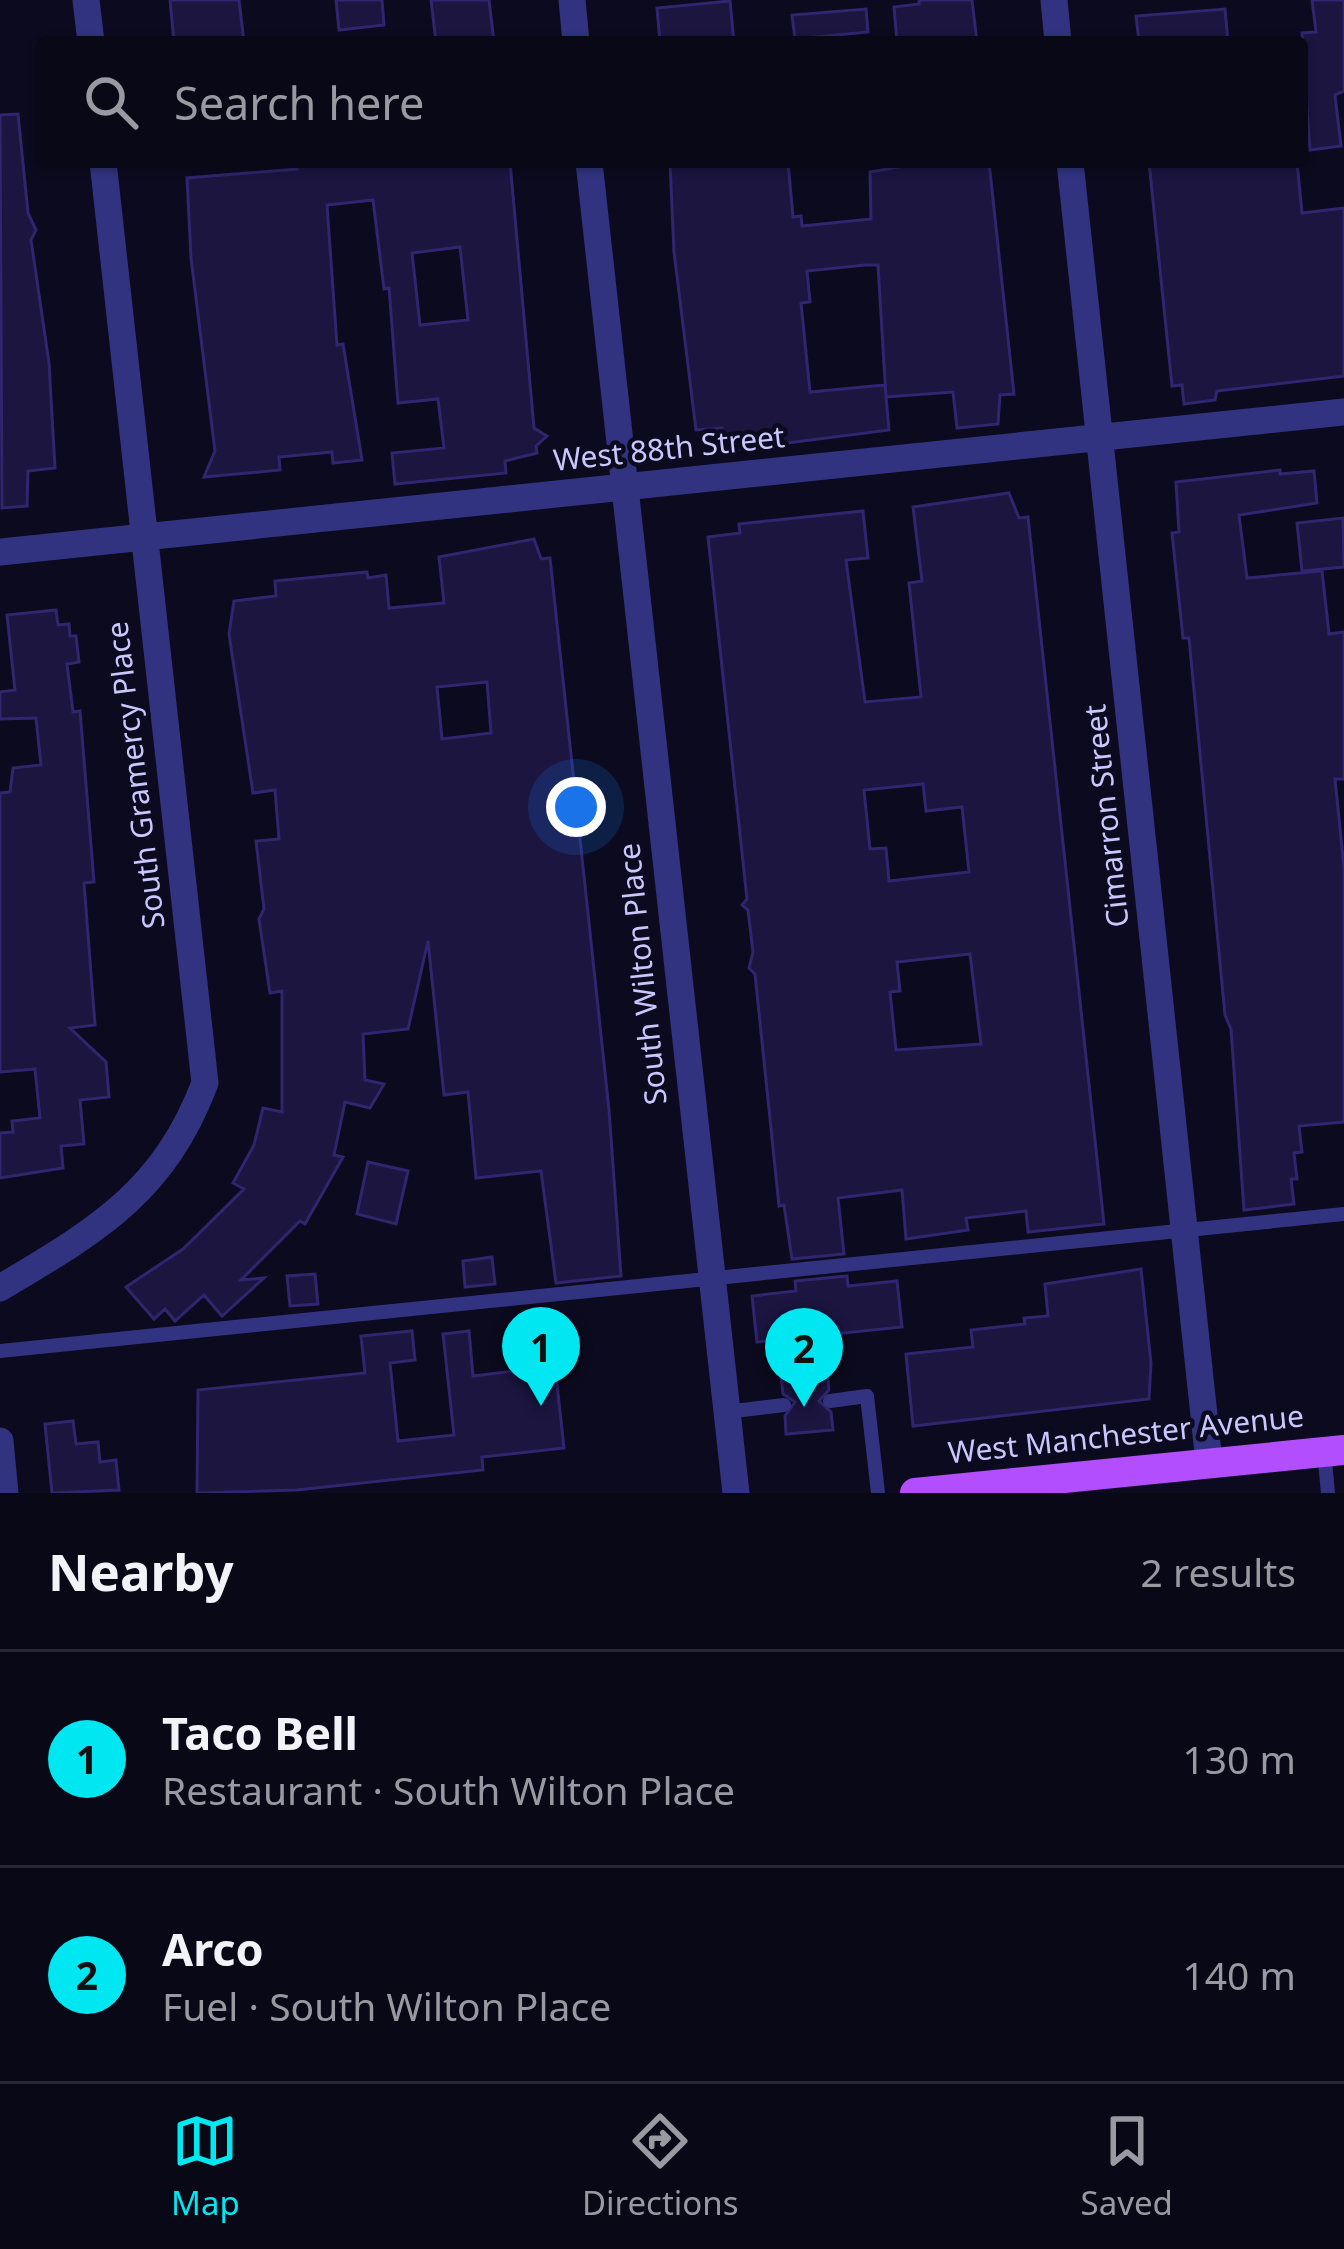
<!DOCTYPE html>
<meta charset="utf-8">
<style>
:root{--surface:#090816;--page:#171623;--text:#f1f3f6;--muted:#999aa1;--line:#292935;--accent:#00e7f2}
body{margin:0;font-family:"Noto Sans",sans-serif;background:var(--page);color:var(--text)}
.you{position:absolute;left:576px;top:807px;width:42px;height:42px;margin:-30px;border:9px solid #fff;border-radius:50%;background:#1a73e8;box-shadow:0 0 0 18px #1a73e833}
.badge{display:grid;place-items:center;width:78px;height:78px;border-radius:50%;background:var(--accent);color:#111;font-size:39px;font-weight:700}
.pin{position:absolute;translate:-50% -99px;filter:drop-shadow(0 3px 6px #0008)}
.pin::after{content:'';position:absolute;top:63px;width:42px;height:36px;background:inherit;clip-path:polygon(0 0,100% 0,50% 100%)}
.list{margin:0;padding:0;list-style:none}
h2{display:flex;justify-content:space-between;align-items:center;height:156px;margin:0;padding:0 48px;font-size:51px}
h2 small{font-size:39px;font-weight:400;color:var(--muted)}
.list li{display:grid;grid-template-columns:78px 1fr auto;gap:36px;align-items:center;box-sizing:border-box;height:216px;padding:0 48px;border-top:3px solid var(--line)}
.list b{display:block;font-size:45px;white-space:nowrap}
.list p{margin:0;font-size:39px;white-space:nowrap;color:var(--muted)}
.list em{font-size:39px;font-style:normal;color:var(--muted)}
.icon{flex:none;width:66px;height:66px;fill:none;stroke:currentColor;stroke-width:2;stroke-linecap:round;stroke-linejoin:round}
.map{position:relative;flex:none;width:1344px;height:1493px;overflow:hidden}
.search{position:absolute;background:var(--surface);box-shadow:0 3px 9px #0004;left:36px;right:36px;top:36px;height:132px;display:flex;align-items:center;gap:30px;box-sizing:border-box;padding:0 42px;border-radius:12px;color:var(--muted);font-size:45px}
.sheet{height:588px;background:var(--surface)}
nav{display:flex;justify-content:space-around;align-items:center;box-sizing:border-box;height:168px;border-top:3px solid var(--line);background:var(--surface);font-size:33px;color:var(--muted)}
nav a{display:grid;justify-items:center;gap:6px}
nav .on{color:var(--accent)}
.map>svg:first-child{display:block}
.building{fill:#1b1540;stroke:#30256e;stroke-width:3;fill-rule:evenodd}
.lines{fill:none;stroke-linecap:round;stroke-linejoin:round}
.service{stroke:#323380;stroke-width:14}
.minor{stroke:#323380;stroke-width:27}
.primary{stroke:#b34eff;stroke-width:30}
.labels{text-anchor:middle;stroke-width:9;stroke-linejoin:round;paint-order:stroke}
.street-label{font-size:30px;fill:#cac7ff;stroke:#0c0a1e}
</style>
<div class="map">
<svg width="1344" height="1493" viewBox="0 0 1344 1493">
<rect width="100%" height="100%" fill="#0c0a1e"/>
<!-- building -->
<path class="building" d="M 170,0 L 239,0 L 244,42 L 174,42 Z
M 336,0 L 382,0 L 384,25 L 339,30 Z
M 431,0 L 489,0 L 494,42 L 436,42 Z
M 919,0 L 972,0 L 977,42 L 897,42 L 894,7 L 919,4 Z
M 1312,0 L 1344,0 L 1344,91 L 1335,95 L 1341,146 L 1310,150 L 1302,33 L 1316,32 Z
M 730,1 L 734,42 L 660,42 L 657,8 Z
M 866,9 L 868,32 L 795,39 L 792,15 Z
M 1225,9 L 1228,42 L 1139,42 L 1136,16 Z
M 18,114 L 28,213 L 36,230 L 31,240 L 49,363 L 55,468 L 28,471 L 27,506 L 2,508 L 0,115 Z
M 297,162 L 510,162 L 534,428 L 547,436 L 536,446 L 537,453 L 505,461 L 506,473 L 395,484 L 392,453 L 444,448 L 438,399 L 398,403 L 389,288 L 384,289 L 373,200 L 327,205 L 337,345 L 343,344 L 362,460 L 333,463 L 332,452 L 279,457 L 280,470 L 204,477 L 215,451 L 191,258 L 187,178 L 297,169 ZM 460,247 L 468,320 L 420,325 L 412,253 Z
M 670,162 L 788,162 L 793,217 L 801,216 L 802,226 L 871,219 L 870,172 L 927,162 L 989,162 L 1014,394 L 1000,395 L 998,424 L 957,428 L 953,392 L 886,397 L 878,265 L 865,265 L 807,271 L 810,302 L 801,303 L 810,392 L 885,385 L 889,430 L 725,451 L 722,428 L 696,430 L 674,252 Z
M 1149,162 L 1297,162 L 1302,213 L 1344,208 L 1344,376 L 1217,391 L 1215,400 L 1184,404 L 1182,385 L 1172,386 Z
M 1280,470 L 1280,474 L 1314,471 L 1317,503 L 1239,515 L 1247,578 L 1322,571 L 1329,634 L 1344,632 L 1344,779 L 1335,779 L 1344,868 L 1344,1122 L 1299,1126 L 1302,1152 L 1294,1153 L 1297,1179 L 1291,1179 L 1294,1204 L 1244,1210 L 1231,1029 L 1225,1015 L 1189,638 L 1183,638 L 1172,533 L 1179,532 L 1176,482 Z
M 1009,493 L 1019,518 L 1028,517 L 1104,1224 L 1028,1232 L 1026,1211 L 966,1218 L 968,1230 L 906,1239 L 902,1190 L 838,1198 L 844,1254 L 792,1259 L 784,1205 L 779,1206 L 755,974 L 749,968 L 753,952 L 748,910 L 742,905 L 747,899 L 708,537 L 740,533 L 739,524 L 863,511 L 868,558 L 846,560 L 865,702 L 921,697 L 909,583 L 922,581 L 913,507 ZM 923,784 L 926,811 L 962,807 L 969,872 L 889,881 L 886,848 L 870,849 L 864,790 ZM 970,954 L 981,1044 L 896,1050 L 890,992 L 900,991 L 897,962 Z
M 1343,518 L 1344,567 L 1302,571 L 1297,523 Z
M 534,539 L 541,559 L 550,558 L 609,1110 L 621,1276 L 556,1283 L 541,1171 L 476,1178 L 468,1092 L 444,1095 L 428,941 L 408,1029 L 363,1034 L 365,1080 L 384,1084 L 370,1108 L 345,1102 L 334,1155 L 343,1157 L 305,1224 L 300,1221 L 241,1280 L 264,1278 L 222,1316 L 204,1295 L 175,1321 L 165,1309 L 154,1319 L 126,1287 L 183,1249 L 244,1189 L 233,1183 L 254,1145 L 263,1108 L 282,1112 L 282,991 L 270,993 L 259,919 L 264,909 L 256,841 L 279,839 L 275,790 L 253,793 L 229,634 L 234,601 L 276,596 L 275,581 L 367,572 L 368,578 L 386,575 L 389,608 L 444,603 L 439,557 ZM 487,682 L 491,733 L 442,739 L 437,687 Z
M 56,610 L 58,625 L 69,624 L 70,636 L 76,636 L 79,662 L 67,664 L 73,712 L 80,711 L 94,882 L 84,883 L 95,1025 L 70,1028 L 106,1062 L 109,1097 L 80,1100 L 84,1144 L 61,1146 L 63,1168 L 0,1178 L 0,1133 L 13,1132 L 12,1121 L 40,1118 L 35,1069 L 0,1072 L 0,793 L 10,792 L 13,768 L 41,765 L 36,718 L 0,719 L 0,692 L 15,690 L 7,615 Z
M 368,1162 L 408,1171 L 396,1224 L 357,1214 Z
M 492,1257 L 495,1284 L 465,1287 L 463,1261 Z
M 1141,1269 L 1151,1363 L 1149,1399 L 913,1426 L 906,1354 L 973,1347 L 971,1330 L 1025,1324 L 1024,1318 L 1048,1316 L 1045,1284 Z
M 315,1274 L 318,1304 L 290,1306 L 287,1276 Z
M 847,1276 L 848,1286 L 897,1281 L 902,1327 L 824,1335 L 829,1390 L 819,1401 L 831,1412 L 833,1430 L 786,1434 L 785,1416 L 795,1402 L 783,1394 L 777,1340 L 757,1342 L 752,1296 L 796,1291 L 795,1281 Z
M 412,1331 L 415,1360 L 390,1363 L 398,1441 L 454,1435 L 443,1334 L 469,1331 L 473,1376 L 555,1366 L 564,1448 L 482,1457 L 483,1470 L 297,1490 L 197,1493 L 198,1390 L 365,1373 L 361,1336 Z
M 73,1421 L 76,1444 L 98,1442 L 100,1462 L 116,1460 L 119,1490 L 52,1493 L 45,1424 Z"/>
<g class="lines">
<!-- service -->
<path class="service" d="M 0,1351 L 1344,1214
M 830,1401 L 867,1396 L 878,1493
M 726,1412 L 784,1405
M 1324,1451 L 1328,1493"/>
<!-- minor -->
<path class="minor" d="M 86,0 L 91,42
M 572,0 L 576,42
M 1054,0 L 1058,42
M 589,162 L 736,1493
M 1070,162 L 1209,1462
M 0,552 L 1344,412
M 0,1288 C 97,1230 163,1193 205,1083 L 103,162
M 0,1441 L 5,1493"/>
<!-- primary -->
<path class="primary" d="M 915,1493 L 1344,1450"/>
</g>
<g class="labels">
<!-- street labels -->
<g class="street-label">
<text transform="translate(669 449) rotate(-6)" y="10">West 88th Street</text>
<text transform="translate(136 775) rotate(-97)" y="10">South Gramercy Place</text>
<text transform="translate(1107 816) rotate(-96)" y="10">Cimarron Street</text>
<text transform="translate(643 974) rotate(-96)" y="10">South Wilton Place</text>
<text transform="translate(1126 1435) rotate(-6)" y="10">West Manchester Avenue</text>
</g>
</g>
</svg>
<div class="you"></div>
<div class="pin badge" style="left:541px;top:1406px">1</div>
<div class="pin badge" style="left:804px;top:1407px">2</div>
<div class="search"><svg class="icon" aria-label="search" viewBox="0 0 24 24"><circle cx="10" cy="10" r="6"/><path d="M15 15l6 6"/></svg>Search here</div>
</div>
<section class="sheet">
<h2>Nearby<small>2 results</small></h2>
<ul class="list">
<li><span class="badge">1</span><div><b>Taco Bell</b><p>Restaurant · South Wilton Place</p></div><em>130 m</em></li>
<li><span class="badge">2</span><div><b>Arco</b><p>Fuel · South Wilton Place</p></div><em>140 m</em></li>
</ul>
</section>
<nav>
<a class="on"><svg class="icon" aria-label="map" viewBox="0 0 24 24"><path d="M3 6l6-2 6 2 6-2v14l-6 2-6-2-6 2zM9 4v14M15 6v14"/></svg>Map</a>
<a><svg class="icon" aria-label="directions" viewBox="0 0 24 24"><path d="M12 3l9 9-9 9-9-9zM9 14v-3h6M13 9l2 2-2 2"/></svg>Directions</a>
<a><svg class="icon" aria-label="saved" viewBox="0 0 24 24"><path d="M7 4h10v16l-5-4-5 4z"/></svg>Saved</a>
</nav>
